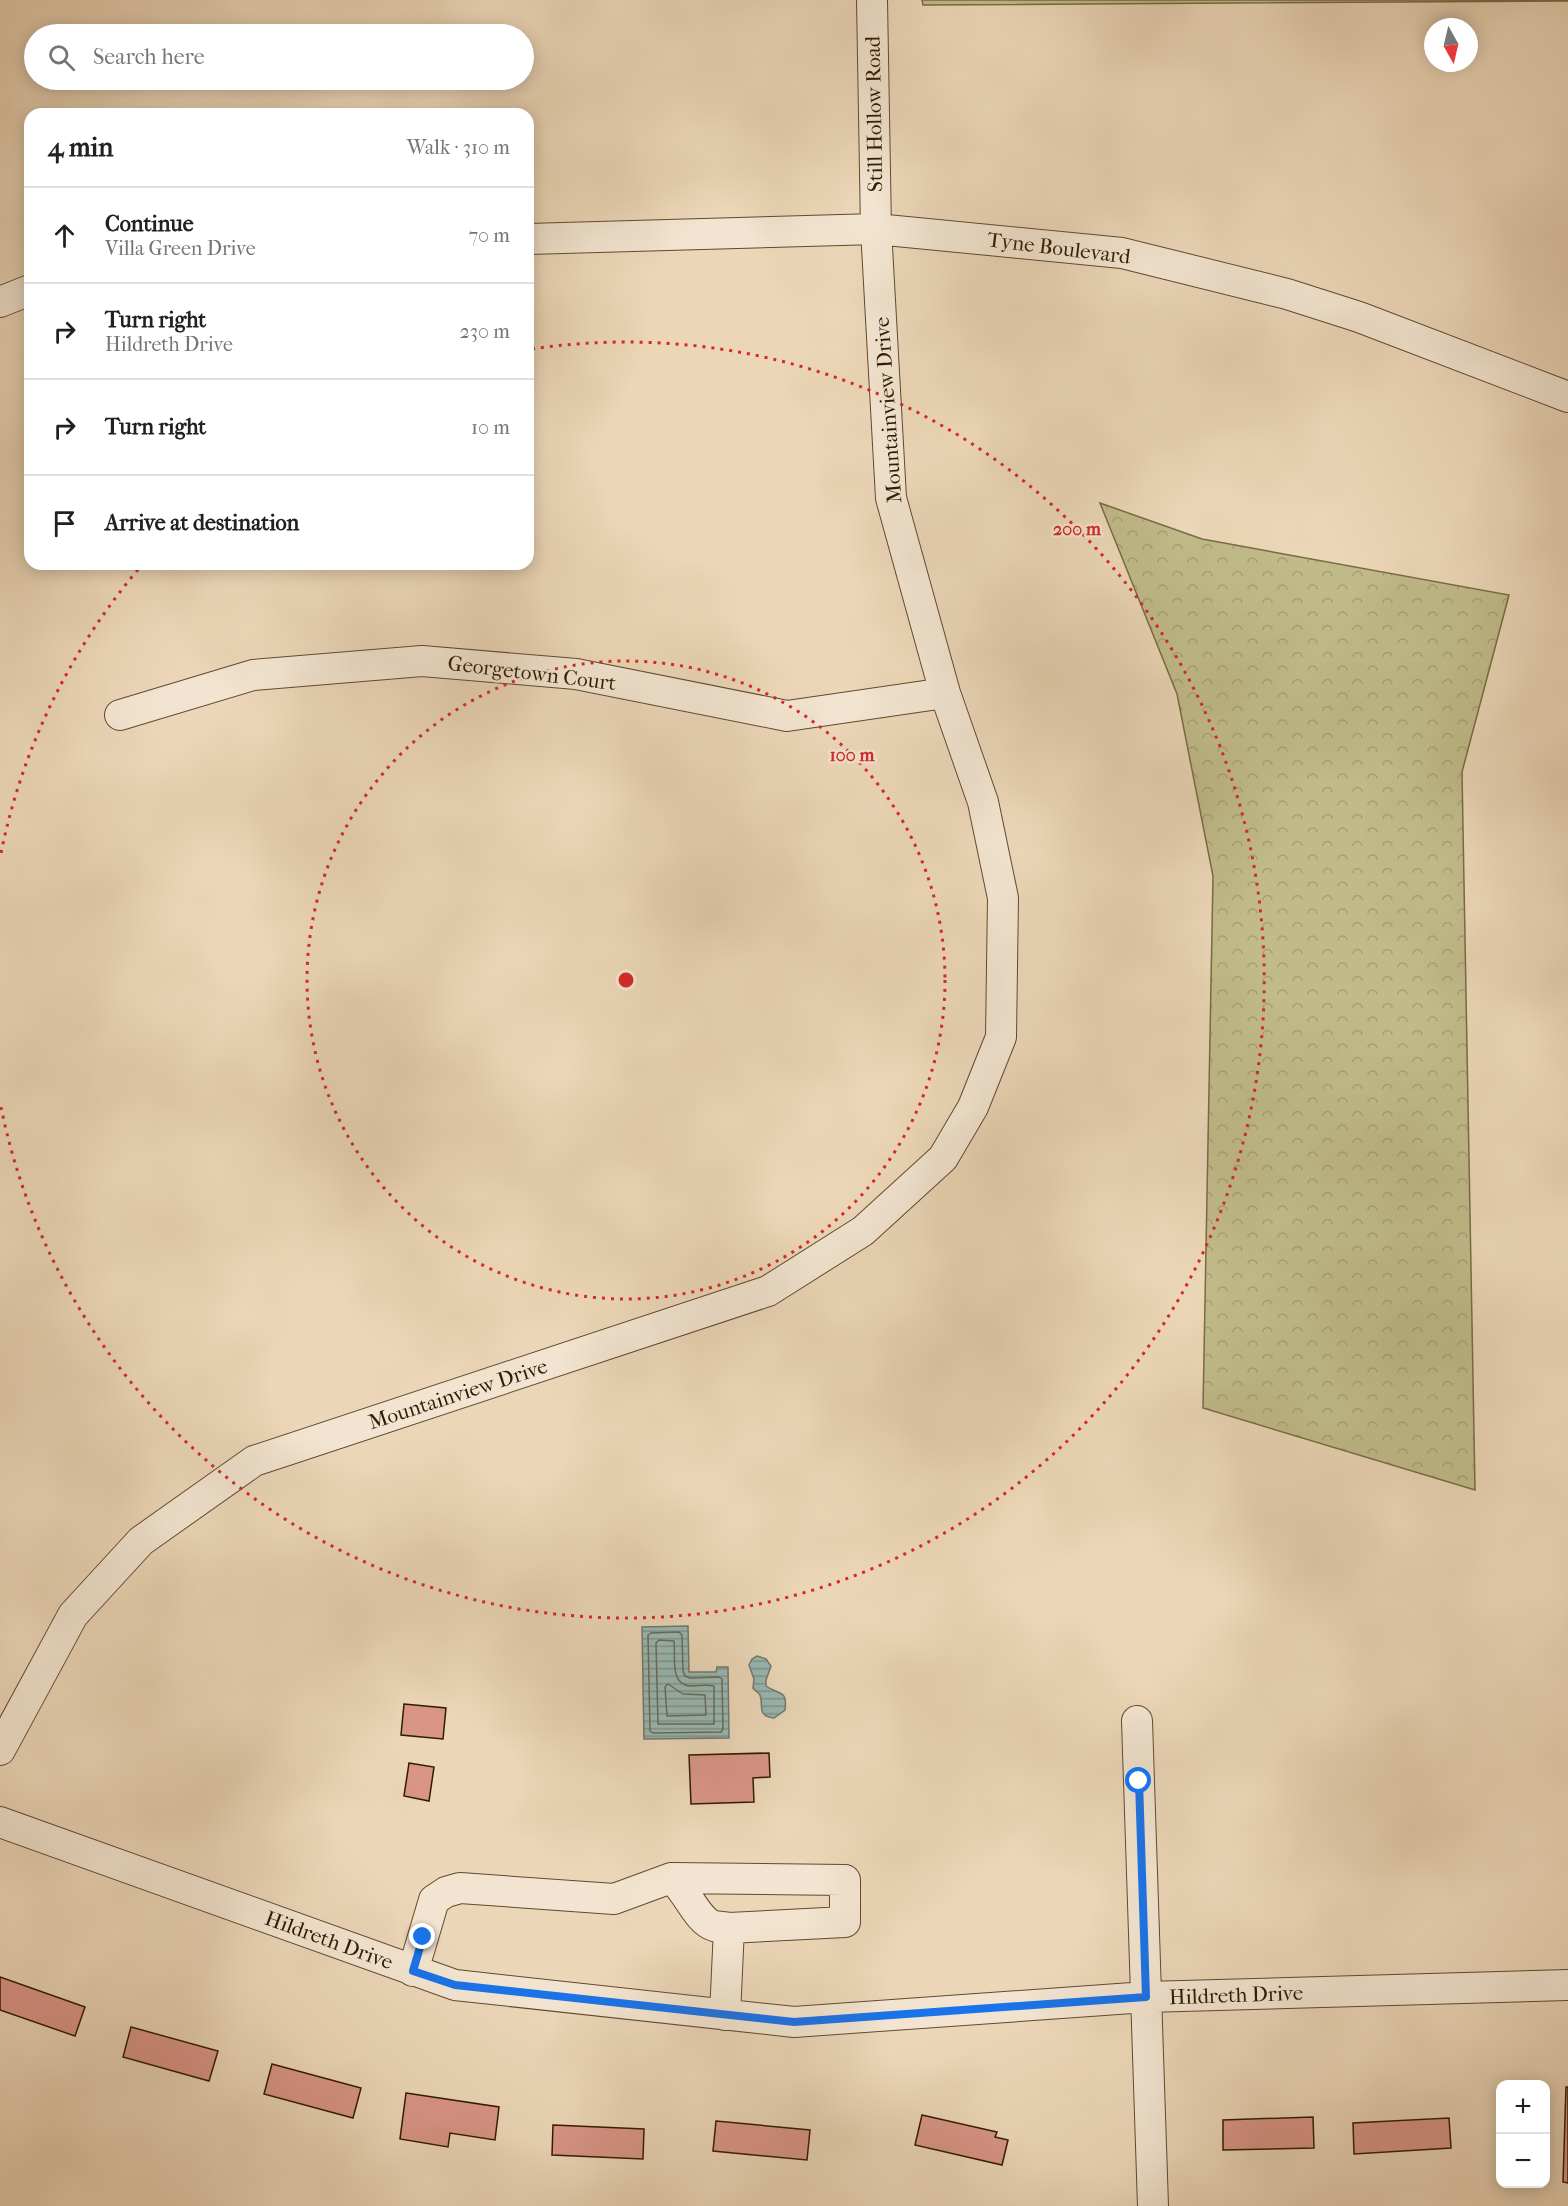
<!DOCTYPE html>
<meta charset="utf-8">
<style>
:root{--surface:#fff;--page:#f2f2f2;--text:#202124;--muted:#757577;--line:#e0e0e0}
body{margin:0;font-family:"IM FELL French Canon",serif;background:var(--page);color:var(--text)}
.controls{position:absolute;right:18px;bottom:18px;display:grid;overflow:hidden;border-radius:12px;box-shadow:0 3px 15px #0003}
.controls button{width:54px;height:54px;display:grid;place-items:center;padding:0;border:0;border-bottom:2px solid var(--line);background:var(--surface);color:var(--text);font:30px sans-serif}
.compass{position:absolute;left:1424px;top:18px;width:54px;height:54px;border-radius:50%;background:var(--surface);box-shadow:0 3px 15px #0003;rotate:172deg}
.stop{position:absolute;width:18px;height:18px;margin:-14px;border:4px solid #1a73e8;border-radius:50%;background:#fff}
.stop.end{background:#1a73e8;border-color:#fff;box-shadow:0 2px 6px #0008}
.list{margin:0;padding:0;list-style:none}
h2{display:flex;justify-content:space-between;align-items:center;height:78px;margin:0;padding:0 24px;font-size:26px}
h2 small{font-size:20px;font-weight:400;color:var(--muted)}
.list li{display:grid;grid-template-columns:39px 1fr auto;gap:18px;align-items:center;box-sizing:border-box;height:96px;padding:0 24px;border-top:2px solid var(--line)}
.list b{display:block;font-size:22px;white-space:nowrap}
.list p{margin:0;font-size:20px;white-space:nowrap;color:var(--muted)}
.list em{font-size:20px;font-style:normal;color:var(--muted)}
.icon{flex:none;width:33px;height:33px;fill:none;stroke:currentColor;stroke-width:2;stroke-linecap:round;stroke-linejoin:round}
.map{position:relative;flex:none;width:1568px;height:2206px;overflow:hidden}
.search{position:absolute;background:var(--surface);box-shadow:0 3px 15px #0003;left:24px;top:24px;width:510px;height:66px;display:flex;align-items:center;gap:15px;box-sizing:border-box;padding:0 21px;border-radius:33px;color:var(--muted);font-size:22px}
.panel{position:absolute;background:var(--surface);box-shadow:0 3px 15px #0003;left:24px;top:108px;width:510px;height:462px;border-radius:18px}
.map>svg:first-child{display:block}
.forest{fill:url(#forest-crowns);stroke:#786b46;stroke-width:1.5}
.water{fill:url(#water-rules);stroke:#6f796d;stroke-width:1.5}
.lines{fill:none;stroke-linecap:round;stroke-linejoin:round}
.shore{stroke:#656a5b;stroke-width:1.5}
.building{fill:#d99588;stroke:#311b03;stroke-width:1.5}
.minor-casing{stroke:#604a30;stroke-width:32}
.minor{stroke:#f2e4d0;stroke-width:30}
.route{stroke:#1a73e8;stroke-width:8}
.ring{fill:none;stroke:#d62828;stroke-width:3;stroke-dasharray:3 6}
.labels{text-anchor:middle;stroke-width:4.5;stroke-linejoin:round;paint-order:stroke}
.street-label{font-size:21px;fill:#311b03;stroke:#f2e4d0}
.centre{fill:#d62828;stroke:#f2e4d0;stroke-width:3}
.ring-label{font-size:18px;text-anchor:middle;font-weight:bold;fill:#d62828;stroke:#f2e4d0;stroke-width:4.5;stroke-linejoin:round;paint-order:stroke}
</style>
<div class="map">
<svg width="1568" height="2206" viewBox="0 0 1568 2206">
<defs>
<pattern id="forest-crowns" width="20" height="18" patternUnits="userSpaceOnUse" patternTransform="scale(1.5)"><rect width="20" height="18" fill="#c0bb89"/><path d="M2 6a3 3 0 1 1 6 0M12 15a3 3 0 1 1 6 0" fill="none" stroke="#a5a075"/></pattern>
<pattern id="water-rules" width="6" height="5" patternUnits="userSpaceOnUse" patternTransform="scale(1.5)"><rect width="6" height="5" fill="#99b8b3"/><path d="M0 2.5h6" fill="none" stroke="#7d958f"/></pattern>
</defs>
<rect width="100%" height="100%" fill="#ebd6b7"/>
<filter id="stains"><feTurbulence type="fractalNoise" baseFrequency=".00333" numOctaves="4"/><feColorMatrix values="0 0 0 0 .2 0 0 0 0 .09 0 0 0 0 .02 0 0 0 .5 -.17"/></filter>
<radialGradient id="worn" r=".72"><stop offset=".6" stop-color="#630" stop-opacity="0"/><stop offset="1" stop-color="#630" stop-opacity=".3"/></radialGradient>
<!-- forest -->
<path class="forest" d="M 922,0 L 1568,0 L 1568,1 L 923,5 Z
M 1100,503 L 1202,539 L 1509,595 L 1462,772 L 1475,1490 L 1203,1408 L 1213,876 L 1177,694 Z"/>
<!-- water -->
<path class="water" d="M 688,1626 L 689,1672 L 716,1672 L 717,1667 L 728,1667 L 729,1738 L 644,1739 L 642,1627 Z
M 757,1656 L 766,1659 L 771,1666 L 766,1680 L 766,1686 C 778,1695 788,1689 785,1710 L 774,1718 C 756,1716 764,1705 760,1695 C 758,1692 755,1691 753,1688 L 754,1679 L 749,1665 L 752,1659 Z"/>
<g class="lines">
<!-- shore -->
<path class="shore" d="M 679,1632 L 682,1635 L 683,1671 L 685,1676 L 690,1678 L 719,1677 L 722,1679 L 723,1729 L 721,1732 L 653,1733 L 650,1731 L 648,1635 L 651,1633 Z
M 659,1640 L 674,1641 C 676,1656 669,1684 690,1686 C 699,1686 707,1684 714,1686 L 714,1724 L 658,1724 L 656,1643 Z
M 668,1684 L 683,1694 L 705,1695 L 706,1715 L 667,1716 L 665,1687 Z"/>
</g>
<!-- building -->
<path class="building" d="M 404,1704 L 446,1708 L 443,1739 L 401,1735 Z
M 769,1753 L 770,1777 L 753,1778 L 754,1802 L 691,1804 L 689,1755 Z
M 409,1763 L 434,1767 L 429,1801 L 404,1796 Z
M 0,1977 L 85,2007 L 75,2036 L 0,2010 Z
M 131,2027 L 218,2051 L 209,2081 L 123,2057 Z
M 272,2064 L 361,2088 L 353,2118 L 264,2094 Z
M 1566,2087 L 1568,2087 L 1568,2183 L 1563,2182 Z
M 406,2093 L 499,2107 L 495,2140 L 450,2133 L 448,2147 L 400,2139 Z
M 922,2115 L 997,2132 L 995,2137 L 1008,2140 L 1002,2165 L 915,2145 Z
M 1313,2117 L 1314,2148 L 1223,2150 L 1223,2120 Z
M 1449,2118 L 1451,2148 L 1354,2154 L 1353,2123 Z
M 716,2121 L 810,2130 L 807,2160 L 713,2151 Z
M 553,2125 L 644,2129 L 643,2159 L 552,2155 Z"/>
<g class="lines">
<!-- minor casing -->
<g class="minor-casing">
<path id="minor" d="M 528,239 L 876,229 L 1122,253 L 1287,294 L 1359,317 L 1568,397
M 0,302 L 30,290
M 120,715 L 253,675 L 422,661 L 576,674 L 787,716 L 945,693
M 1137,1721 L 1153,2206
M 0,1750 L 73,1615 L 141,1541 L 254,1461 L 768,1291 L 863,1231 L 943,1158 L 973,1107 L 1001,1037 L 1003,898 L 983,802 L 945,693 L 891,498 L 876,229 L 872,0
M 0,1822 L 455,1985 L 794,2022 L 1146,1997 L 1568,1985
M 671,1878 C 687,1890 697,1921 714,1926 C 719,1927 724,1927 729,1928
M 413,1971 L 434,1900 L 446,1892 L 460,1888 L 614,1899 L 671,1878 L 845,1880 L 845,1922 L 729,1928 L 725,2015"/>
</g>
<!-- minor -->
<use href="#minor" class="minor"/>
</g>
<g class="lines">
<!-- route -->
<path class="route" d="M 423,1937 L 413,1971 L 455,1985 L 794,2022 L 1146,1997 L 1139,1781"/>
</g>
<!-- distance rings -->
<g class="ring">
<circle cx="626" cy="980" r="319"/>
<path d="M1 853A638 638 0 0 1 141 566M532 349A638 638 0 1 1 1 1107"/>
</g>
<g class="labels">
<!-- street labels -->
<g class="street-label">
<text transform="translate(874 114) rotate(-91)" y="7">Still Hollow Road</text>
<text transform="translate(1059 248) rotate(7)" y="7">Tyne Boulevard</text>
<text transform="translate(888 410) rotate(-94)" y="7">Mountainview Drive</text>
<text transform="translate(532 673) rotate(7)" y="7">Georgetown Court</text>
<text transform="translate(458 1394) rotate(-18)" y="7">Mountainview Drive</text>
<text transform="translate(329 1940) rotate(20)" y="7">Hildreth Drive</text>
<text transform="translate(1236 1995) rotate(-2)" y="7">Hildreth Drive</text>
</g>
</g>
<circle cx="626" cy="980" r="9" class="centre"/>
<g class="ring-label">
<text x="1077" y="535">200 m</text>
<text x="852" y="761">100 m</text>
</g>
<rect width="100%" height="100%" filter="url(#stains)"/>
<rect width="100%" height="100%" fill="url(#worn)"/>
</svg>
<div class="controls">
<button>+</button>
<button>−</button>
</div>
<svg class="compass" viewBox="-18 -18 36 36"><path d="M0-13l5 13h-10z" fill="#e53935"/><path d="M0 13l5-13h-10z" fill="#757577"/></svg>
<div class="stop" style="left:1139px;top:1781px"></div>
<div class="stop end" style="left:423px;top:1937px"></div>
<div class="search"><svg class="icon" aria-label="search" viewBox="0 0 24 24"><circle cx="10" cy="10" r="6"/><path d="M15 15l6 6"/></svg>Search here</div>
<section class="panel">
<h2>4 min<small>Walk · 310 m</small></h2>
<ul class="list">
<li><svg class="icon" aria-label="ahead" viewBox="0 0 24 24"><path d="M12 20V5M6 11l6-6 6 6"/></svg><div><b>Continue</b><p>Villa Green Drive</p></div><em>70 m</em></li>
<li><svg class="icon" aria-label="right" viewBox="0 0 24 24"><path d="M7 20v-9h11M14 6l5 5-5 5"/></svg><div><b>Turn right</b><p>Hildreth Drive</p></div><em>230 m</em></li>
<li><svg class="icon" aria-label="right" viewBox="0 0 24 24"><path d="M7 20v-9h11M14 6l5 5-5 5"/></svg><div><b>Turn right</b></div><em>10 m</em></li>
<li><svg class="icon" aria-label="arrive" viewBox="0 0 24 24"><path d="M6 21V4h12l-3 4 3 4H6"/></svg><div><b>Arrive at destination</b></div></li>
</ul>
</section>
</div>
